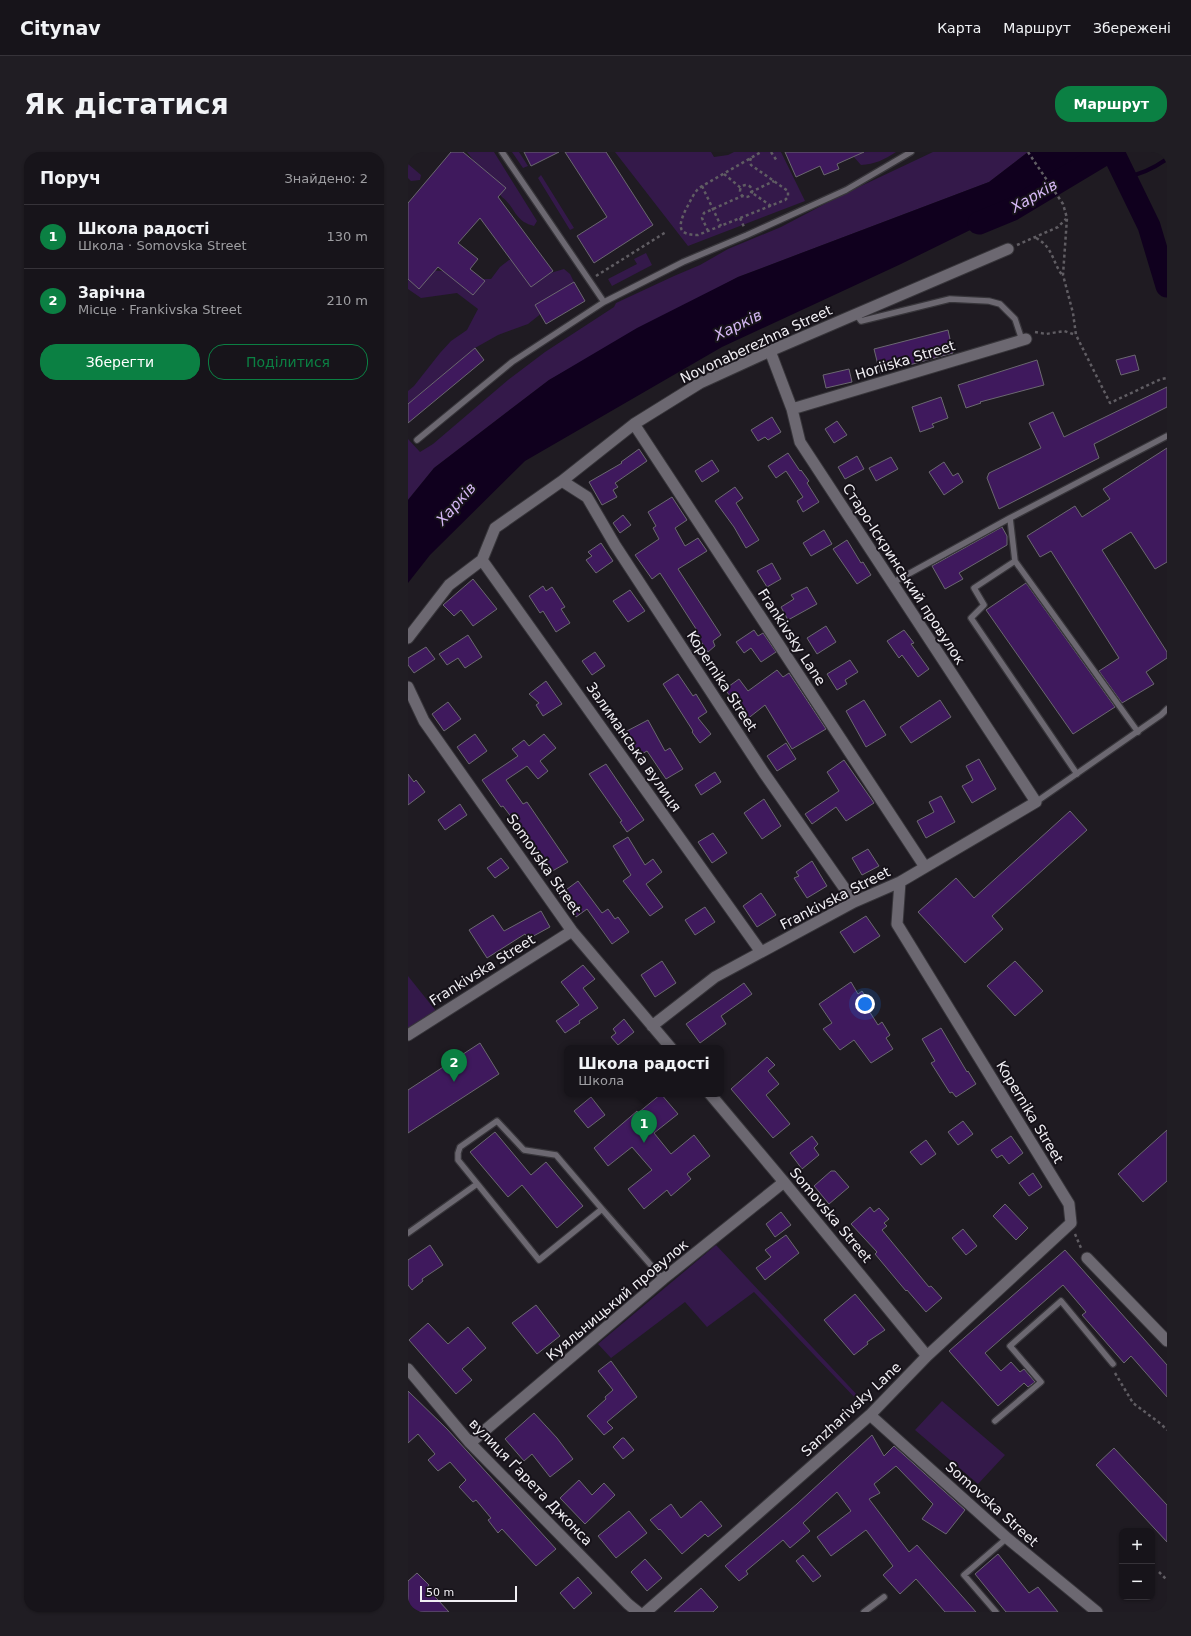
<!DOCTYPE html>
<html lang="uk">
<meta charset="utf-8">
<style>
:root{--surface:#17141a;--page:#201d23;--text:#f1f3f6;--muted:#9e9ea2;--line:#363339;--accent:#0b8043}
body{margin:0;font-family:"DejaVu Sans",sans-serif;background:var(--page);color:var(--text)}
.controls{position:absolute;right:12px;bottom:12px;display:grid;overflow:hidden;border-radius:8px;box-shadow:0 1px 3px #0004}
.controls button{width:36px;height:36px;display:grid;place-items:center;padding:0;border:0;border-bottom:1px solid var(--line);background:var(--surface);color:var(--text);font:20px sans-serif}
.scale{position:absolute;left:12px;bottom:10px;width:97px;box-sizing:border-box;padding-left:4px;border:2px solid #f1eff4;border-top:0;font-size:11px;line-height:14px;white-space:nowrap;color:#f1eff4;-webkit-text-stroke:3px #161219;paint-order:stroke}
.you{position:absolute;left:457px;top:852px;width:14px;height:14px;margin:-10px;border:3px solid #fff;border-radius:50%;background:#1a73e8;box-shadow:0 0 0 6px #1a73e833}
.badge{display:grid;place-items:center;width:26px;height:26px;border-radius:50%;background:var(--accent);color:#fff;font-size:13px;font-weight:700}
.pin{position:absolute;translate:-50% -33px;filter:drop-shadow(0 1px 2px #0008)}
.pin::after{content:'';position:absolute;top:21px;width:14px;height:12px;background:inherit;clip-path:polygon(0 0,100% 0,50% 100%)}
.popup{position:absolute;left:156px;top:893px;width:160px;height:52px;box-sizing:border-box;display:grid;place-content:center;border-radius:8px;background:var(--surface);filter:drop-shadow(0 1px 3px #0005);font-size:13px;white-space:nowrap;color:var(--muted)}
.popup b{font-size:15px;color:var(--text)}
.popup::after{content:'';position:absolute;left:50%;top:100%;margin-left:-8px;border:8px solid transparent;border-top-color:var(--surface)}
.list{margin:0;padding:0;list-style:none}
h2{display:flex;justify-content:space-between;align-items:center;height:52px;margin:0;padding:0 16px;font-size:17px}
h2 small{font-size:13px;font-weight:400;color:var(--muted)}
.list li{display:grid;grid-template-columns:26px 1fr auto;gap:12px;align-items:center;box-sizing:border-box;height:64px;padding:0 16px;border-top:1px solid var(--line)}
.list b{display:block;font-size:15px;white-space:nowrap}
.list p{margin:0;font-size:13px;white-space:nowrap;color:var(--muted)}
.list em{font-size:13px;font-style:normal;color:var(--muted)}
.actions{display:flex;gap:8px;padding:12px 16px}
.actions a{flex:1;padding:9px 0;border:1px solid var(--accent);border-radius:16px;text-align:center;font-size:14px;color:var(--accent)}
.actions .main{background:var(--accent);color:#fff}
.map{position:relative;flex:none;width:759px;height:1460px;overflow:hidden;border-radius:16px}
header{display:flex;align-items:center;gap:24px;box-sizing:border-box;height:56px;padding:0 20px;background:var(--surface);border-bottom:1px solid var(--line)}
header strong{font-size:19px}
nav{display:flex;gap:22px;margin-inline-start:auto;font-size:14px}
.intro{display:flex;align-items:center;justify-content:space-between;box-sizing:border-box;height:96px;padding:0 24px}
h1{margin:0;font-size:28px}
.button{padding:10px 18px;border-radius:16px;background:var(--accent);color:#fff;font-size:14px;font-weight:700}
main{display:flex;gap:24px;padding:0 24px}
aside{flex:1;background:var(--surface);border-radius:16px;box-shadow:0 1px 3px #0004}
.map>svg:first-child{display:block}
.green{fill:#34194a}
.water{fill:#10001e}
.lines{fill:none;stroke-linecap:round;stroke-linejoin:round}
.stream{stroke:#10001e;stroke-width:4}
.river{stroke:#10001e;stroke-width:23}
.building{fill:#3f195d;stroke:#6b6870}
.service-casing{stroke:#37353a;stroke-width:8}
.minor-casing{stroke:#37353a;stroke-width:13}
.path{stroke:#605d63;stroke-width:2.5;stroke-dasharray:3 3;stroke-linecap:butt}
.service{stroke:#6c6871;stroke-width:5.5}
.minor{stroke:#6c6871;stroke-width:11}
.labels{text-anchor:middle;stroke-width:4;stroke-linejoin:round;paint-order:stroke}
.street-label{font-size:14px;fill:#f1eff4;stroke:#161219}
.water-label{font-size:15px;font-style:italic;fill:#d6b9f5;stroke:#161219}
</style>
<header>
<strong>Citynav</strong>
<nav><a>Карта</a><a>Маршрут</a><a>Збережені</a></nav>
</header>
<div class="intro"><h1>Як дістатися</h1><a class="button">Маршрут</a></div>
<main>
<aside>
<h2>Поруч<small>Знайдено: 2</small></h2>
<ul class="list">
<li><span class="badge">1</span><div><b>Школа радості</b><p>Школа · Somovska Street</p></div><em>130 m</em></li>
<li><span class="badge">2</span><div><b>Зарічна</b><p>Місце · Frankivska Street</p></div><em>210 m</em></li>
</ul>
<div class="actions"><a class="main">Зберегти</a><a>Поділитися</a></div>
</aside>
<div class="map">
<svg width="759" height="1460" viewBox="0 0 759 1460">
<rect width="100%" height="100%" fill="#1f1b22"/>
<!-- green -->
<path class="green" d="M 59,0 L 86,0 L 129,69 L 126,74 C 106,69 108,56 94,45 Z
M 104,0 L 111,0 L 120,14 L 115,16 Z
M 207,0 L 303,0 L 306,5 L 320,3 L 326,0 L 373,0 L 397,49 L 280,94 Z
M 445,0 L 488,0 C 476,8 467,12 453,13 L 445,4 Z
M 525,0 L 620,0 L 581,30 L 330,125 L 141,228 L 26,316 L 0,348 L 0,287 L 12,300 L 25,292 L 100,228 L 137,200 L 206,155 L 208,151 L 266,124 L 292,113 L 320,97 L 373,75 L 434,43 Z
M 0,12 L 13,23 L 12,28 L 3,29 L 0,26 Z
M 133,23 L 166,76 L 162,78 L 130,26 Z
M 238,101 L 244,113 L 204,134 L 200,127 L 229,112 L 226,107 Z
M 0,107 L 13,118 L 53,120 L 59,127 L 83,127 L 92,115 L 101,108 L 112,107 L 119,128 L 156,117 L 162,122 L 168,134 L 120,172 L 90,183 L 67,196 L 0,252 L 0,239 L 6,234 L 32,201 L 43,189 L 59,178 L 70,157 L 49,141 L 13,146 L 0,137 Z
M 0,824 L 28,859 L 0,876 Z
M 308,1093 L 453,1247 L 450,1249 L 346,1140 L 299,1175 L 277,1150 L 203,1206 L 190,1192 Z
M 534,1249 L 597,1303 L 570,1332 L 507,1278 Z"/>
<!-- water -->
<path class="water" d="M 620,0 L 704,0 L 599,60 L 493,112 L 314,195 L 117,309 L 22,403 L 0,431 L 0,348 L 26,316 L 141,228 L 229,176 L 330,125 L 581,30 Z"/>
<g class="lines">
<!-- stream -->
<path class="stream" d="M 717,25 C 733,23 746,16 759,7"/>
<!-- river -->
<path class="river" d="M 705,0 L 741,74 L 759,134
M 571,71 L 605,57 L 700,0"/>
</g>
<!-- building -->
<path class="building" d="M 43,0 L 55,0 L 98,36 L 90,45 L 145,119 L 123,135 L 72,66 L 50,91 L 70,107 L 62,117 L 77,129 L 65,143 L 30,115 L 11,137 L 0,127 L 0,51 Z
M 116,0 L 151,0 L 123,14 Z
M 157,0 L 198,0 L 245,73 L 186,111 L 169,84 L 199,65 Z
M 377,0 L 456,0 L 429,12 L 431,17 L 416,23 L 412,14 L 388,25 Z
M 166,130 L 177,149 L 138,172 L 127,153 Z
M 540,178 L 545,201 L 472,221 L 466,197 Z
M 67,196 L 76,208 L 0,271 L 0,252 Z
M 727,203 L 731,218 L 713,223 L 708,208 Z
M 629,208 L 636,233 L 572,250 L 573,251 L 558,256 L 550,233 Z
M 441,217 L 444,230 L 418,236 L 415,223 Z
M 759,235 L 759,255 L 686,292 L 691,306 L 591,357 L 579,326 L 581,321 L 633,296 L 621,271 L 645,260 L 656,285 Z
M 533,245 L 540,266 L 524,272 L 526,275 L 512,280 L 504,255 Z
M 364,265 L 373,280 L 360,288 L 357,285 L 350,289 L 343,278 Z
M 429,269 L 439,283 L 426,291 L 417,277 Z
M 759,296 L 759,410 L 747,417 L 723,380 L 694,398 L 759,500 L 759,506 L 738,520 L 746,532 L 714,551 L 691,519 L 711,506 L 643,399 L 632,405 L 619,384 L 667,354 L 674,365 L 702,347 L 695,337 Z
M 231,297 L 239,309 L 207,331 L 210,335 L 205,338 L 209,345 L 194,353 L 181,330 L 214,311 L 213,310 Z
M 380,301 L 392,319 L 393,318 L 401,329 L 399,331 L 411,350 L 395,360 L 389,349 L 395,345 L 378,319 L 368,326 L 360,314 Z
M 449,304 L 456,317 L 437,327 L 430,315 Z
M 483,305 L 490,317 L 468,329 L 461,316 Z
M 304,308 L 311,319 L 294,330 L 287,319 Z
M 536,310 L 545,324 L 550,321 L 555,330 L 536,343 L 521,320 Z
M 327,335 L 335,346 L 328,351 L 351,388 L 338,396 L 326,375 L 307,349 Z
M 264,345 L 279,368 L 267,376 L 277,394 L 290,386 L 299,399 L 270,417 L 313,483 L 305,489 L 307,494 L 300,500 L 288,482 L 290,480 L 252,421 L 244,427 L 227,403 L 251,387 L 245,376 L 248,374 L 240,360 Z
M 215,363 L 223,373 L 212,381 L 205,371 Z
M 594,375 L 599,384 L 599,393 L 551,421 L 555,427 L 537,437 L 524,414 Z
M 416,378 L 424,392 L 403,404 L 395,391 Z
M 439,388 L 453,411 L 455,410 L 463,423 L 449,432 L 425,397 Z
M 193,391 L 205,409 L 188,421 L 178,408 L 184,404 L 180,400 Z
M 364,411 L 373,427 L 359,435 L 349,419 Z
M 65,427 L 89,457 L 65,474 L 53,458 L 46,464 L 35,453 Z
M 618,431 L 707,555 L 665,582 L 578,458 Z
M 135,434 L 138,439 L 144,435 L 157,455 L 153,457 L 162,471 L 148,480 L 135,459 L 132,461 L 121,444 Z
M 399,435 L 409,452 L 380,468 L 373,455 L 386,447 L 383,443 Z
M 222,438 L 237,459 L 220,470 L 205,449 Z
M 418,474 L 428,490 L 409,502 L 399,486 Z
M 346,478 L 350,484 L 355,481 L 368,500 L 353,510 L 343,496 L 336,501 L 328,490 Z
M 496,478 L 506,491 L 503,492 L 521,517 L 510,525 L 494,503 L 491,506 L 479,489 Z
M 60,483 L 74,505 L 57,516 L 50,506 L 39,513 L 31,502 Z
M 18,495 L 27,507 L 6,521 L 0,513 L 0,506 Z
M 187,500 L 197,514 L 184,523 L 174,509 Z
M 442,508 L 450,520 L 437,528 L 439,532 L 429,538 L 419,522 Z
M 369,518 L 375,525 L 381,521 L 418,577 L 384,597 L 357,553 L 338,568 L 317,537 L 331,527 L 340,539 Z
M 270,522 L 285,544 L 288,542 L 299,560 L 290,566 L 303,582 L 292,591 L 284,580 L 285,579 L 255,532 Z
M 138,529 L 154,552 L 135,564 L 128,553 L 131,551 L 121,542 Z
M 456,548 L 478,583 L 458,595 L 438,559 Z
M 532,548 L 543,565 L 503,591 L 492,575 Z
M 40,550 L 53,567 L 36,579 L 24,562 Z
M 240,568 L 257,599 L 262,596 L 275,617 L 258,627 L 239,599 L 230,604 L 217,580 Z
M 67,582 L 79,599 L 61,612 L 49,595 Z
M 136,582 L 148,596 L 132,609 L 140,619 L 130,627 L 119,614 L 98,628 L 115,652 L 119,650 L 160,710 L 141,721 L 125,694 L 95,654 L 93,655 L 74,628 L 110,604 L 104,597 L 116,588 L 121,594 Z
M 378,591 L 388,607 L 369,619 L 359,604 Z
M 571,607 L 588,637 L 564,651 L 554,634 L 565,628 L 558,614 Z
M 436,608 L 466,651 L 438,669 L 428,655 L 404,672 L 397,662 L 431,639 L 419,620 Z
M 198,612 L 236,668 L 219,680 L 212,670 L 214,669 L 181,622 Z
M 307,620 L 313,630 L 293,643 L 287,633 Z
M 0,622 L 6,630 L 8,628 L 17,640 L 0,653 Z
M 533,644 L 547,670 L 518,686 L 509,669 L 526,660 L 521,650 Z
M 356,647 L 373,674 L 354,687 L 336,661 Z
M 52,652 L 59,663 L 37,678 L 30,668 Z
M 662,659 L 679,678 L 584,764 L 595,777 L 557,811 L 510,760 L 548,726 L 566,746 Z
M 305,681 L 319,701 L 304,711 L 290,690 Z
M 220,685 L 237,713 L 245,707 L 254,720 L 238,732 L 255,755 L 242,764 L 215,729 L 223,723 L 205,694 Z
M 460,697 L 471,714 L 454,723 L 444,706 Z
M 93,706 L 101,716 L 87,726 L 79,716 Z
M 404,709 L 419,734 L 399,746 L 386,726 L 391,724 L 388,720 Z
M 170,729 L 194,761 L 200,757 L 207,767 L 210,765 L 221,780 L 204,792 L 179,757 L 168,765 L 151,743 Z
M 353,741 L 368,763 L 349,775 L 335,754 Z
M 297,755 L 307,770 L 287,783 L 277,768 Z
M 133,759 L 142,775 L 120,787 L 117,782 L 79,806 L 61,778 L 85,763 L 96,779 Z
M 458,764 L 472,784 L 446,801 L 432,780 Z
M 254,809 L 268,831 L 247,845 L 233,823 Z
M 607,809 L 635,839 L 607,864 L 579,834 Z
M 175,813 L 187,827 L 175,836 L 190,856 L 171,869 L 172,871 L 157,881 L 148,869 L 171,853 L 153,830 Z
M 443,830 L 450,842 L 454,839 L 462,851 L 458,854 L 470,873 L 474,870 L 482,883 L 478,886 L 485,897 L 463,911 L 446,888 L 432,898 L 415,877 L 424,871 L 411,852 Z
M 336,831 L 344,842 L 313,864 L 318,872 L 292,891 L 278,872 Z
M 216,867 L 226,880 L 210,893 L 203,885 L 208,881 L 205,877 Z
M 533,876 L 559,920 L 560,919 L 568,932 L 548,945 L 544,940 L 542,941 L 523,911 L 527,909 L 514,887 Z
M 72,891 L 91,922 L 0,981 L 0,938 Z
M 359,905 L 367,913 L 360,919 L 371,932 L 358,943 L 382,972 L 365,986 L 323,937 Z
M 253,942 L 270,962 L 246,981 L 263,1002 L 286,983 L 302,1004 L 279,1022 L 283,1027 L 263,1044 L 259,1038 L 236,1057 L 220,1037 L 244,1018 L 224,995 L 200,1014 L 186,996 L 229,959 L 230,961 Z
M 183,945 L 197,963 L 180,976 L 166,959 Z
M 555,969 L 565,982 L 550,993 L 540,980 Z
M 759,978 L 759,1029 L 735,1050 L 710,1022 Z
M 87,980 L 123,1023 L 138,1010 L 175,1054 L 149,1076 L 114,1033 L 100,1045 L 62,1000 Z
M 404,984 L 410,992 L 406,996 L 411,1003 L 394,1017 L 382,1001 Z
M 603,984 L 615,1001 L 601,1012 L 594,1003 L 589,1006 L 583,998 Z
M 518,988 L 528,1002 L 513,1013 L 502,1000 Z
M 423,1019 L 427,1019 L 441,1035 L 421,1052 L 406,1034 Z
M 625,1021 L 634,1035 L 621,1044 L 611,1031 Z
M 597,1052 L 620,1076 L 608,1088 L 585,1064 Z
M 462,1055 L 466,1060 L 471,1056 L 481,1067 L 476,1071 L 479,1074 L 474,1078 L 521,1135 L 523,1134 L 534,1146 L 518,1160 L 499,1138 L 498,1139 L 467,1102 L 469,1100 L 443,1072 Z
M 373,1060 L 383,1073 L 367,1085 L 358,1072 Z
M 555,1077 L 569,1094 L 558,1103 L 544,1086 Z
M 378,1083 L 391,1101 L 357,1128 L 348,1116 L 363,1105 L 357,1098 Z
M 22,1093 L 35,1113 L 14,1127 L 15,1129 L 4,1138 L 0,1133 L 0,1108 Z
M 657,1098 L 759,1213 L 759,1245 L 723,1204 L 716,1211 L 674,1163 L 678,1160 L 655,1133 L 577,1201 L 593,1219 L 603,1210 L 612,1220 L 616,1217 L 627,1230 L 620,1235 L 616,1231 L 590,1254 L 541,1199 Z
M 447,1142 L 477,1178 L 459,1190 L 460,1192 L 446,1203 L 416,1168 Z
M 128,1153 L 152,1184 L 129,1202 L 104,1171 Z
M 20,1171 L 40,1192 L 60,1175 L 78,1196 L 54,1217 L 64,1228 L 48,1242 L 1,1188 Z
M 203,1209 L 229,1245 L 199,1270 L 205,1276 L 196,1283 L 179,1264 L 198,1247 L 197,1245 L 205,1238 L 190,1219 Z
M 0,1239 L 39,1277 L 148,1397 L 128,1414 L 94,1377 L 90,1381 L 80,1368 L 83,1366 L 68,1348 L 65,1350 L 51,1335 L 58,1328 L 42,1310 L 30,1319 L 20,1308 L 27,1302 L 10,1282 L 0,1291 Z
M 126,1261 L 149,1286 L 165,1307 L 142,1325 L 124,1302 L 116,1309 L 97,1287 Z
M 464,1283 L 476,1304 L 486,1294 L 557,1358 L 538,1382 L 514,1367 L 525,1352 L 488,1314 L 466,1332 L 472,1341 L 461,1347 L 501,1400 L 509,1393 L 568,1460 L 537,1460 L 508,1427 L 492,1442 L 475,1423 L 485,1414 L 458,1378 L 423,1404 L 409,1385 L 443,1359 L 429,1340 L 395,1371 L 402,1379 L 382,1396 L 375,1388 L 338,1419 L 340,1422 L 331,1429 L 317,1414 L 389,1352 Z
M 214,1286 L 216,1286 L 226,1298 L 215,1307 L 205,1295 Z
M 706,1296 L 759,1353 L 759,1390 L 688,1313 Z
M 171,1328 L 184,1343 L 196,1331 L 207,1343 L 177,1372 L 152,1346 Z
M 293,1349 L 314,1374 L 300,1385 L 297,1382 L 274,1402 L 252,1377 L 251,1378 L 242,1368 L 263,1352 L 273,1366 Z
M 221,1359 L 239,1381 L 208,1406 L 190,1384 Z
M 590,1402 L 621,1441 L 630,1435 L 650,1460 L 598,1460 L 567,1422 Z
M 395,1403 L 413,1424 L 405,1430 L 388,1409 Z
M 237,1407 L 254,1426 L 239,1439 L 223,1420 Z
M 9,1421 L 21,1433 L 19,1436 L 41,1460 L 3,1460 L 0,1457 L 0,1429 Z
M 170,1425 L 184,1441 L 166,1457 L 152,1441 Z
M 293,1436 L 310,1455 L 305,1460 L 266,1460 Z"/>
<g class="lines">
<!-- service casing -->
<g class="service-casing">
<path id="service" d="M 94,0 L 196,150
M 448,162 L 453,169 L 542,147 L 581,149 L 592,152 L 607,167 L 614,188
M 9,288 L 104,210 L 196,150 L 275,110 L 339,83 L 438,38 L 503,0
M 602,366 L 607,409 L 730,580
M 607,409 L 566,436 L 576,453 L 563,466 L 669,622
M 484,431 L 602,366 L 759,284
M 628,650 L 753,563 L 759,557
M 194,1057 L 148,1003 L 116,998 L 89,969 L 52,995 L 50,1001 L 50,1008 L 131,1108 L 194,1057 L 255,1127
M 0,1081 L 69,1032
M 587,1269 L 633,1230 L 602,1194 L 653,1149 L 705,1212
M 456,1460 L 476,1445
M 588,1460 L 556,1423 L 599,1386"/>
</g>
<!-- minor casing -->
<g class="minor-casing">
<path id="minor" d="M 384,257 L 618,187
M 226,272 L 517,715
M 154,329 L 179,345 L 207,393 L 356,621 L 446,750
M 74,408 L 353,800
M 0,486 L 41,433 L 74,408 L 87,376 L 154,329 L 226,272 L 292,231 L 362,199 L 600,97
M 0,535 L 16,569 L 164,779 L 263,896
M 244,874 L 307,825 L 446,750 L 492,730 L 628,650 L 392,290 L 384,257 L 362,199
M 0,883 L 164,779
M 302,942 L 376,1030 L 519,1204
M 679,1106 L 759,1189
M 0,1217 L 62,1291 L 220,1452 L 230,1460
M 462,1263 L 599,1386 L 689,1460
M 62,1291 L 255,1127 L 376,1030
M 238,1460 L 462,1263 L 519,1204 L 663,1071 L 661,1052 L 489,772 L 492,730"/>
</g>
<!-- path -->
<path class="path" d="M 363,0 L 369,9
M 620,0 L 655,52 L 659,66 L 655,123 L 665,161 L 668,183 L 702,251 L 753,227 L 759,226
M 343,6 L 342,9 L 343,13 L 380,39 L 380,45 L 377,48 L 290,83 C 269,83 270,74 278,57 C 282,50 285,42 291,36 L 353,0
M 316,22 L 333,36
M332 39a6 6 0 1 1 12 0a6 6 0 1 1-12 0Z
M 294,34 L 313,74
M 363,54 L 343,40 L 366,29
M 332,66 L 336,75
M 300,79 L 294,66 L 296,61 L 334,44
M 628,86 C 645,95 644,109 654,123
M 609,93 L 650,75 L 658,67
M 188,124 L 258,80
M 627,180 L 638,182 L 656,179 L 668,183
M 667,1082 L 673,1096
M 707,1221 L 725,1251 L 753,1272 L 759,1278
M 751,1420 L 759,1428"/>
<!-- service -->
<use href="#service" class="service"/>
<!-- minor -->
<use href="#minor" class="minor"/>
</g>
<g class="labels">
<!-- street labels -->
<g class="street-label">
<text transform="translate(348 192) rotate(-25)" y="5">Novonaberezhna Street</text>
<text transform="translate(497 208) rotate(-17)" y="5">Horiiska Street</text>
<text transform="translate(496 422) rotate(57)" y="5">Старо-Іскринський провулок</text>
<text transform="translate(384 485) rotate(57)" y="5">Frankivsky Lane</text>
<text transform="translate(314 529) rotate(57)" y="5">Kopernika Street</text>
<text transform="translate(226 595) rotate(55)" y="5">Залиманська вулиця</text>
<text transform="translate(136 712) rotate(55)" y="5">Somovska Street</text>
<text transform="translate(427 746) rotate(-27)" y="5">Frankivska Street</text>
<text transform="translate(74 818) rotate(-32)" y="5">Frankivska Street</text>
<text transform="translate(622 960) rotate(59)" y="5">Kopernika Street</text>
<text transform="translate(423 1063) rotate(50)" y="5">Somovska Street</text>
<text transform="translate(209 1148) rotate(-40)" y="5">Куяльницький провулок</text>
<text transform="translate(443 1257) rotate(-43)" y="5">Sanzharivsky Lane</text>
<text transform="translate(123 1330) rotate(46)" y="5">вулиця Ґарета Джонса</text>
<text transform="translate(584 1352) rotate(42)" y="5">Somovska Street</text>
</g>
<!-- water labels -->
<g class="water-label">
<text transform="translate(626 44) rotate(-30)" y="5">Харків</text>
<text transform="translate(330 173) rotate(-26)" y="5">Харків</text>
<text transform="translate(48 352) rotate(-48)" y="5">Харків</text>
</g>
</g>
</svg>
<div class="controls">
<button>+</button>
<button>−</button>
</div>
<div class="scale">50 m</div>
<div class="you"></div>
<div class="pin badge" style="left:236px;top:991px">1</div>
<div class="popup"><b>Школа радості</b>Школа</div>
<div class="pin badge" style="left:46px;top:930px">2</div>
</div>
</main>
